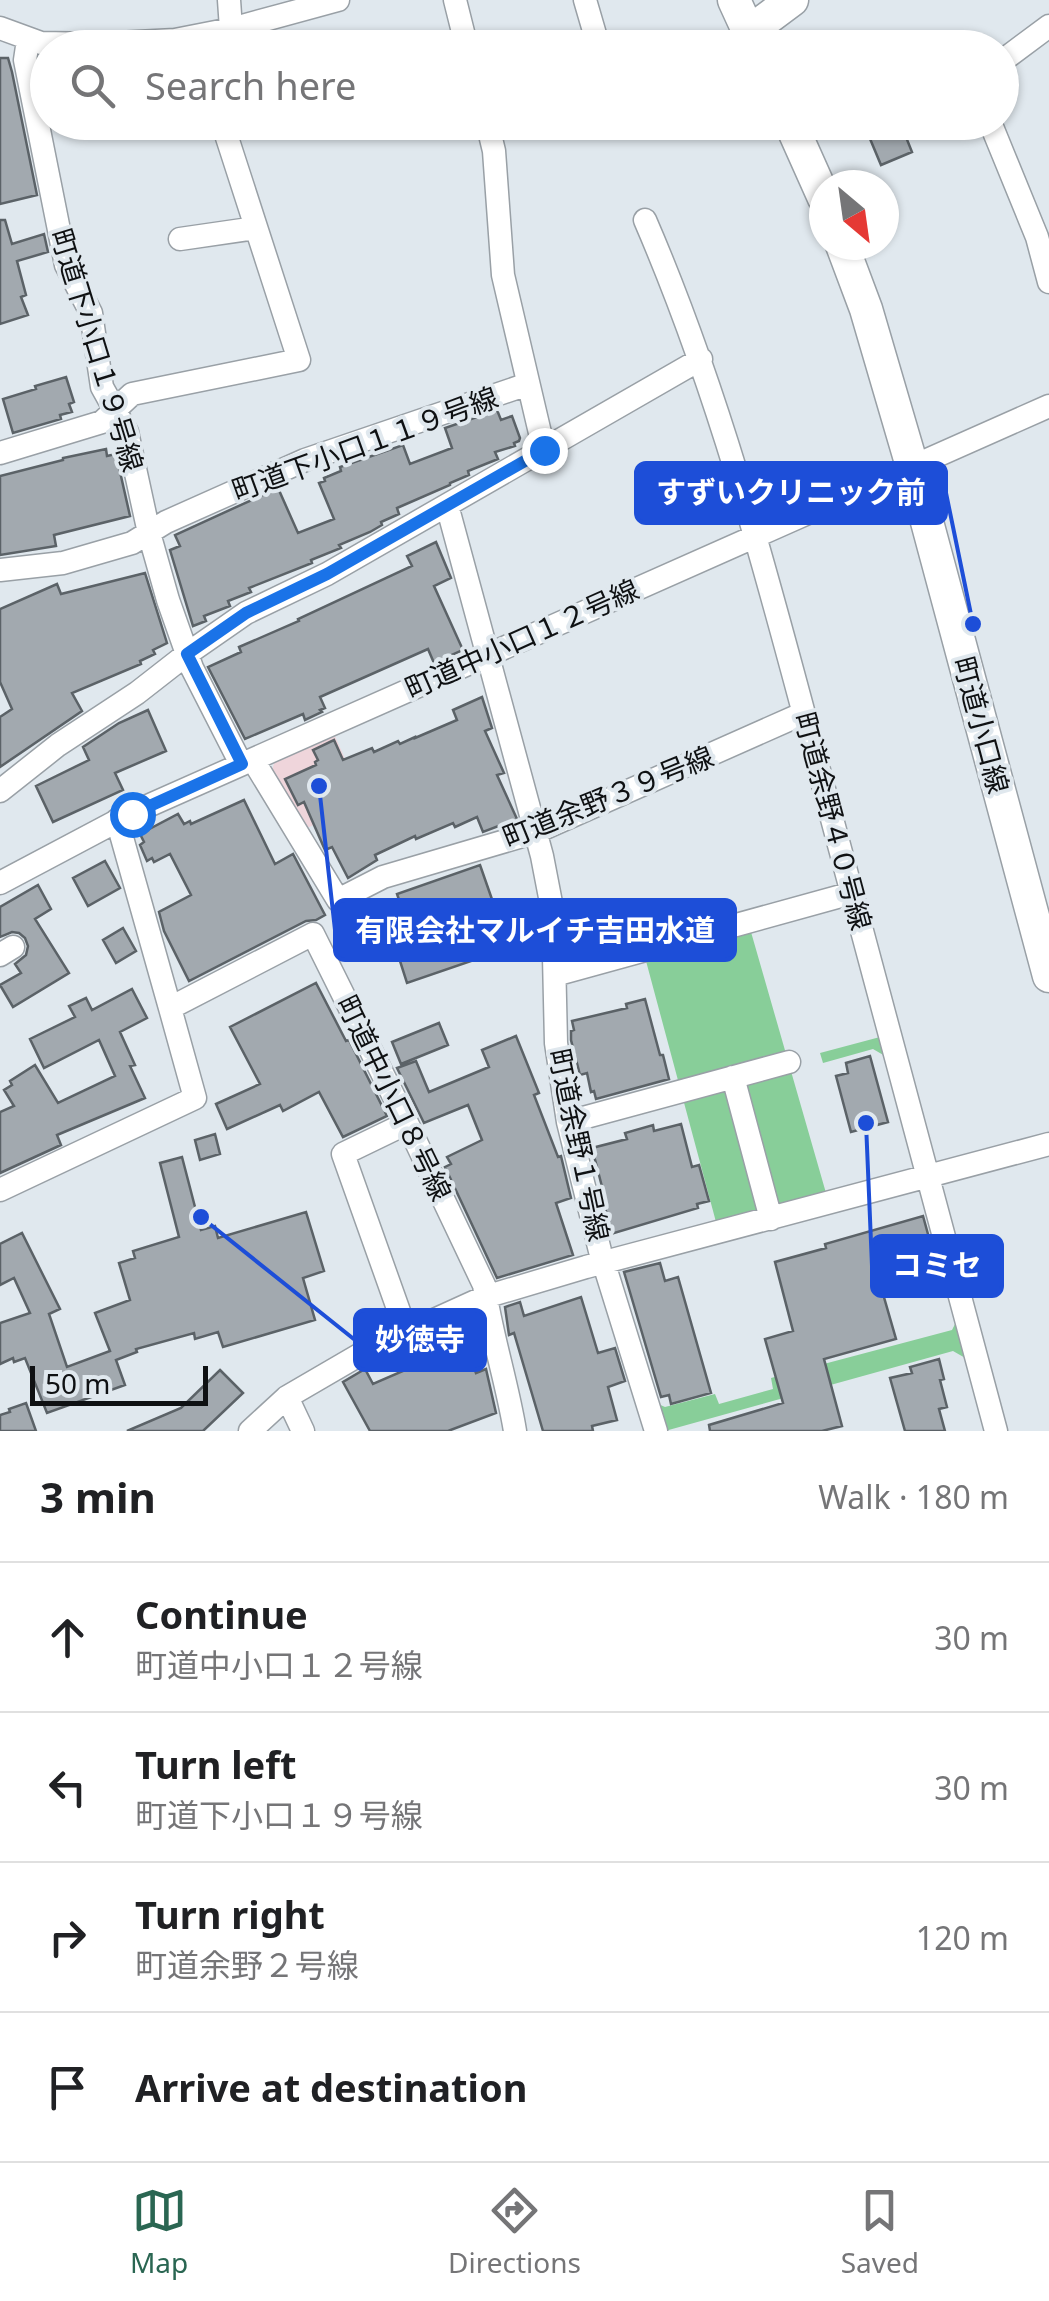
<!DOCTYPE html>
<meta charset="utf-8">
<style>
:root{--surface:#fff;--page:#f6f6f6;--text:#202124;--muted:#757577;--line:#e0e0e0;--accent:#2a6652}
body{margin:0;font-family:"Noto Sans","Noto Sans JP",sans-serif;background:var(--page);color:var(--text)}
.compass{position:absolute;left:809px;top:170px;width:90px;height:90px;border-radius:50%;background:var(--surface);box-shadow:0 2px 8px #0004;rotate:151deg}
.scale{position:absolute;left:30px;bottom:25px;width:178px;box-sizing:border-box;padding-left:10px;border:5px solid #0f1113;border-top:0;font-size:28px;line-height:35px;white-space:nowrap;color:#0f1113;-webkit-text-stroke:8px #e0e8ee;paint-order:stroke}
.stop{position:absolute;width:30px;height:30px;margin:-22px;border:8px solid #1a73e8;border-radius:50%;background:#fff}
.stop.end{background:#1a73e8;border-color:#fff;box-shadow:0 2px 10px #0008}
.list{margin:0;padding:0;list-style:none}
h2{display:flex;justify-content:space-between;align-items:center;height:130px;margin:0;padding:0 40px;font-size:42px}
h2 small{font-size:32px;font-weight:400;color:var(--muted)}
.list li{display:grid;grid-template-columns:65px 1fr auto;gap:30px;align-items:center;box-sizing:border-box;height:150px;padding:0 40px;border-top:2px solid var(--line)}
.list b{display:block;font-size:38px;white-space:nowrap}
.list p{margin:0;font-size:32px;white-space:nowrap;color:var(--muted)}
.list em{font-size:32px;font-style:normal;color:var(--muted)}
.icon{flex:none;width:55px;height:55px;fill:none;stroke:currentColor;stroke-width:2;stroke-linecap:round;stroke-linejoin:round}
.map{position:relative;flex:none;width:1049px;height:1431px;overflow:hidden}
.search{position:absolute;background:var(--surface);box-shadow:0 2px 8px #0004;left:30px;right:30px;top:30px;height:110px;display:flex;align-items:center;gap:25px;box-sizing:border-box;padding:0 35px;border-radius:55px;color:var(--muted);font-size:38px}
.sheet{height:730px;background:var(--surface)}
nav{display:flex;justify-content:space-around;align-items:center;box-sizing:border-box;height:140px;border-top:2px solid var(--line);background:var(--surface);font-size:28px;color:var(--muted)}
nav a{display:grid;justify-items:center;gap:5px}
nav .on{color:var(--accent)}
.map>svg:first-child{display:block}
.commercial{fill:#efd5db}
.green{fill:#88ce99}
.building{fill:#a2a9af;stroke:#5b6267;stroke-width:2.5}
.lines{fill:none;stroke-linecap:round;stroke-linejoin:round}
.street-casing{stroke:#99a0a6;stroke-width:25}
.secondary-casing{stroke:#99a0a6;stroke-width:35}
.street{stroke:#fff;stroke-width:22}
.secondary{stroke:#fff;stroke-width:32}
.route{stroke:#1a73e8;stroke-width:12}
.labels{text-anchor:middle;stroke-width:8;stroke-linejoin:round;paint-order:stroke}
.street-label{font-size:28px;fill:#0f1113;stroke:#e0e8ee}
.leader{fill:none;stroke:#1d4ed8;stroke-width:4}
.callout-dot{fill:#1d4ed8;stroke:#e0e8ee;stroke-width:4}
.callout{fill:#1d4ed8;stroke:#1d4ed8;stroke-width:4}
.callout-label{font-size:30px;text-anchor:middle;font-weight:bold;fill:#fff}
</style>
<div class="map">
<svg width="1049" height="1431" viewBox="0 0 1049 1431">
<rect width="100%" height="100%" fill="#e0e8ee"/>
<!-- commercial -->
<path class="commercial" d="M 334,734 L 364,802 L 307,828 L 272,770 L 275,760 Z"/>
<!-- green -->
<path class="green" d="M 751,932 L 826,1193 L 716,1222 L 646,961 Z
M 880,1037 L 885,1056 L 873,1049 L 823,1063 L 820,1053 Z
M 957,1320 L 967,1359 L 953,1351 L 665,1431 L 656,1403 L 665,1407 L 715,1394 L 719,1404 L 773,1389 L 771,1378 L 952,1330 Z"/>
<!-- building -->
<path class="building" d="M 0,58 L 8,58 L 12,72 L 37,195 L 0,204 Z
M 863,122 L 900,122 L 912,152 L 881,165 Z
M 0,220 L 5,220 L 12,244 L 44,234 L 48,252 L 17,261 L 26,295 L 21,297 L 28,315 L 0,324 Z
M 66,377 L 74,402 L 69,404 L 72,412 L 60,415 L 61,419 L 13,433 L 3,399 L 36,389 L 35,386 Z
M 497,410 L 501,420 L 512,416 L 520,438 L 519,441 L 514,443 L 515,446 L 495,452 L 498,459 L 468,471 L 469,475 L 450,483 L 450,485 L 397,508 L 399,514 L 381,522 L 382,525 L 370,532 L 339,545 L 341,548 L 311,560 L 312,563 L 249,588 L 251,592 L 228,601 L 230,606 L 204,616 L 206,621 L 193,626 L 170,550 L 180,546 L 175,535 L 278,488 L 298,533 L 334,519 L 319,483 L 325,481 L 324,478 L 341,471 L 340,467 L 403,445 L 410,464 L 452,448 L 445,428 Z
M 106,449 L 107,456 L 116,454 L 130,516 L 54,535 L 56,546 L 0,555 L 0,476 L 63,460 L 63,458 Z
M 436,542 L 451,578 L 434,586 L 463,650 L 434,663 L 428,649 L 320,697 L 325,708 L 320,710 L 322,712 L 305,720 L 303,714 L 245,739 L 208,667 L 241,652 L 239,647 L 299,621 L 298,619 L 412,566 L 407,556 Z
M 145,573 L 167,643 L 153,650 L 155,654 L 140,661 L 141,664 L 72,693 L 82,711 L 0,767 L 0,717 L 12,709 L 0,682 L 0,609 L 57,584 L 61,594 Z
M 482,697 L 492,728 L 485,731 L 504,773 L 497,775 L 517,819 L 483,832 L 477,817 L 455,827 L 453,823 L 416,839 L 415,836 L 375,855 L 377,860 L 348,878 L 332,847 L 325,850 L 304,802 L 298,805 L 285,779 L 316,765 L 315,762 L 318,760 L 313,750 L 334,740 L 343,760 L 372,748 L 374,752 L 398,741 L 400,744 L 415,737 L 415,738 L 457,720 L 453,710 Z
M 148,710 L 166,751 L 115,773 L 123,790 L 53,822 L 36,786 L 89,760 L 83,747 L 119,723 Z
M 244,800 L 275,864 L 293,854 L 325,915 L 316,920 L 306,921 L 189,981 L 164,931 L 159,912 L 191,895 L 170,854 L 154,862 L 152,858 L 147,861 L 140,845 L 144,842 L 140,834 L 178,814 L 184,824 L 190,821 L 191,824 Z
M 105,861 L 120,888 L 88,906 L 73,878 Z
M 480,865 L 509,948 L 407,983 L 400,961 L 418,955 L 397,894 Z
M 38,885 L 51,909 L 35,919 L 69,973 L 13,1007 L 0,985 L 21,973 L 15,964 L 26,955 L 28,946 L 25,938 L 19,933 L 12,932 L 0,937 L 0,907 Z
M 123,928 L 136,951 L 116,963 L 103,940 Z
M 316,983 L 346,1041 L 349,1040 L 387,1116 L 343,1137 L 319,1092 L 283,1111 L 280,1105 L 227,1129 L 216,1104 L 260,1084 L 230,1027 Z
M 132,989 L 147,1018 L 120,1032 L 135,1065 L 130,1066 L 145,1098 L 57,1135 L 61,1145 L 0,1173 L 0,1112 L 14,1106 L 4,1090 L 12,1085 L 10,1081 L 35,1065 L 58,1103 L 115,1076 L 99,1040 L 44,1068 L 30,1039 L 75,1017 L 69,1006 L 86,998 L 92,1010 Z
M 645,999 L 660,1055 L 663,1055 L 669,1079 L 596,1099 L 594,1091 L 591,1092 L 587,1073 L 580,1075 L 571,1040 L 571,1031 L 574,1030 L 572,1021 L 627,1008 L 626,1004 Z
M 439,1023 L 448,1045 L 401,1064 L 392,1042 Z
M 516,1036 L 539,1093 L 534,1095 L 558,1157 L 561,1156 L 571,1198 L 556,1203 L 573,1255 L 497,1278 L 445,1167 L 451,1164 L 447,1157 L 482,1140 L 468,1105 L 424,1123 L 397,1068 L 416,1061 L 429,1092 L 489,1067 L 482,1050 Z
M 870,1056 L 888,1122 L 851,1132 L 836,1076 L 848,1073 L 846,1063 Z
M 681,1124 L 692,1167 L 699,1165 L 709,1201 L 697,1204 L 698,1208 L 611,1234 L 605,1207 L 607,1206 L 592,1148 L 627,1139 L 625,1133 L 653,1125 L 654,1131 Z
M 215,1134 L 220,1154 L 200,1160 L 195,1140 Z
M 182,1157 L 201,1230 L 215,1226 L 218,1238 L 306,1212 L 324,1271 L 303,1278 L 315,1320 L 223,1347 L 218,1332 L 195,1339 L 194,1333 L 136,1349 L 137,1352 L 116,1360 L 125,1385 L 47,1413 L 25,1358 L 14,1362 L 13,1358 L 0,1364 L 0,1323 L 30,1313 L 14,1278 L 0,1285 L 0,1244 L 22,1233 L 60,1309 L 49,1314 L 67,1367 L 110,1351 L 95,1313 L 130,1300 L 119,1263 L 135,1258 L 133,1251 L 179,1237 L 160,1163 Z
M 923,1216 L 934,1256 L 877,1273 L 896,1339 L 824,1359 L 842,1426 L 822,1431 L 710,1431 L 709,1425 L 783,1403 L 765,1339 L 793,1331 L 775,1262 L 826,1248 L 825,1244 Z
M 660,1263 L 665,1281 L 678,1277 L 711,1393 L 671,1404 L 669,1395 L 661,1397 L 624,1272 Z
M 581,1297 L 598,1353 L 615,1348 L 625,1381 L 608,1387 L 617,1420 L 592,1426 L 593,1431 L 543,1431 L 514,1333 L 509,1335 L 505,1307 L 520,1302 L 524,1316 Z
M 460,1332 L 476,1373 L 486,1369 L 496,1413 L 448,1431 L 370,1431 L 343,1382 L 365,1369 L 373,1384 L 426,1361 L 421,1348 Z
M 939,1359 L 944,1379 L 940,1380 L 947,1407 L 939,1409 L 945,1431 L 905,1431 L 890,1378 L 912,1373 L 910,1367 Z
M 220,1370 L 243,1393 L 203,1431 L 127,1431 L 181,1408 Z
M 26,1403 L 36,1431 L 0,1431 L 0,1415 L 10,1412 L 9,1409 Z"/>
<g class="lines">
<!-- street casing -->
<g class="street-casing">
<path id="street" d="M 229,0 L 231,29
M 455,0 L 467,48
M 585,0 L 599,48
M 0,28 L 41,43 L 98,44 L 175,40 L 231,29 L 338,0
M 28,40 L 25,60 L 66,265 L 91,313 L 102,387 L 127,432 L 149,533 L 168,600 L 192,668 L 241,764
M 1002,61 L 1049,26
M 487,122 L 494,151 L 503,275 L 544,450
M 990,122 L 1037,237 L 1049,282
M 489,131 L 523,122
M 645,220 C 722,398 770,587 820,774 C 879,993 938,1212 996,1431
M 180,239 L 256,228
M 0,453 L 102,422 L 132,394 L 299,360 L 222,122
M 447,505 L 542,856 L 553,913 L 556,1043 L 568,1122 L 600,1251 L 656,1431
M 0,570 L 63,563 L 132,543 L 166,522 L 305,460 L 528,384
M 253,760 L 338,900 L 383,877 L 536,832 L 804,713
M 0,791 L 58,745 L 137,693 L 187,654 L 246,613 L 327,574 L 701,359
M 117,820 L 170,1008 L 313,934 L 407,1123 L 484,1285 C 491,1334 507,1382 515,1431
M 0,883 L 132,813 L 1049,406
M 0,955 L 13,947
M 555,975 L 852,893
M 733,1077 L 771,1219
M 568,1122 L 789,1062
M 0,1190 L 195,1098 L 170,1008
M 406,1331 L 343,1154 L 407,1123
M 287,1397 L 303,1431
M 250,1431 L 287,1397 L 366,1351 L 485,1297 L 586,1267 L 1049,1144"/>
</g>
<!-- secondary casing -->
<g class="secondary-casing">
<path id="secondary" d="M 734,0 L 756,48
M 749,32 L 792,0
M 790,122 L 824,198
M 842,245 L 866,309 L 912,466 L 1049,976"/>
</g>
<!-- street -->
<use href="#street" class="street"/>
<!-- secondary -->
<use href="#secondary" class="secondary"/>
</g>
<g class="lines">
<!-- route -->
<path class="route" d="M 132,814 L 242,764 L 187,654 L 246,613 L 327,574 L 544,450"/>
</g>
<g class="labels">
<!-- street labels -->
<g class="street-label">
<text transform="translate(97 350) rotate(73)" y="10">町道下小口１９号線</text>
<text transform="translate(365 444) rotate(-20)" y="10">町道下小口１１９号線</text>
<text transform="translate(522 639) rotate(-24)" y="10">町道中小口１２号線</text>
<text transform="translate(981 725) rotate(75)" y="10">町道小口線</text>
<text transform="translate(608 797) rotate(-22)" y="10">町道余野３９号線</text>
<text transform="translate(833 821) rotate(75)" y="10">町道余野４０号線</text>
<text transform="translate(394 1098) rotate(64)" y="10">町道中小口８号線</text>
<text transform="translate(579 1145) rotate(78)" y="10">町道余野１号線</text>
</g>
</g>
<!-- callouts -->
<path class="leader" d="M973 624L946 493M319 786L335 930M866 1123L872 1266M201 1217L355 1340"/>
<g class="callout-dot">
<circle cx="973" cy="624" r="10"/>
<circle cx="319" cy="786" r="10"/>
<circle cx="866" cy="1123" r="10"/>
<circle cx="201" cy="1217" r="10"/>
</g>
<g class="callout">
<rect x="636" y="463" width="310" height="60" rx="10"/>
<rect x="335" y="900" width="400" height="60" rx="10"/>
<rect x="872" y="1236" width="130" height="60" rx="10"/>
<rect x="355" y="1310" width="130" height="60" rx="10"/>
</g>
<g class="callout-label">
<text x="791" y="503">すずいクリニック前</text>
<text x="535" y="941">有限会社マルイチ吉田水道</text>
<text x="937" y="1276">コミセ</text>
<text x="420" y="1350">妙徳寺</text>
</g>
</svg>
<svg class="compass" viewBox="-18 -18 36 36"><path d="M0-13l5 13h-10z" fill="#e53935"/><path d="M0 13l5-13h-10z" fill="#757577"/></svg>
<div class="scale">50 m</div>
<div class="stop" style="left:132px;top:814px"></div>
<div class="stop end" style="left:544px;top:450px"></div>
<div class="search"><svg class="icon" aria-label="search" viewBox="0 0 24 24"><circle cx="10" cy="10" r="6"/><path d="M15 15l6 6"/></svg>Search here</div>
</div>
<section class="sheet">
<h2>3 min<small>Walk · 180 m</small></h2>
<ul class="list">
<li><svg class="icon" aria-label="ahead" viewBox="0 0 24 24"><path d="M12 20V5M6 11l6-6 6 6"/></svg><div><b>Continue</b><p>町道中小口１２号線</p></div><em>30 m</em></li>
<li><svg class="icon" aria-label="left" viewBox="0 0 24 24"><path d="M17 20v-9H6M10 6l-5 5 5 5"/></svg><div><b>Turn left</b><p>町道下小口１９号線</p></div><em>30 m</em></li>
<li><svg class="icon" aria-label="right" viewBox="0 0 24 24"><path d="M7 20v-9h11M14 6l5 5-5 5"/></svg><div><b>Turn right</b><p>町道余野２号線</p></div><em>120 m</em></li>
<li><svg class="icon" aria-label="arrive" viewBox="0 0 24 24"><path d="M6 21V4h12l-3 4 3 4H6"/></svg><div><b>Arrive at destination</b></div></li>
</ul>
</section>
<nav>
<a class="on"><svg class="icon" aria-label="map" viewBox="0 0 24 24"><path d="M3 6l6-2 6 2 6-2v14l-6 2-6-2-6 2zM9 4v14M15 6v14"/></svg>Map</a>
<a><svg class="icon" aria-label="directions" viewBox="0 0 24 24"><path d="M12 3l9 9-9 9-9-9zM9 14v-3h6M13 9l2 2-2 2"/></svg>Directions</a>
<a><svg class="icon" aria-label="saved" viewBox="0 0 24 24"><path d="M7 4h10v16l-5-4-5 4z"/></svg>Saved</a>
</nav>
